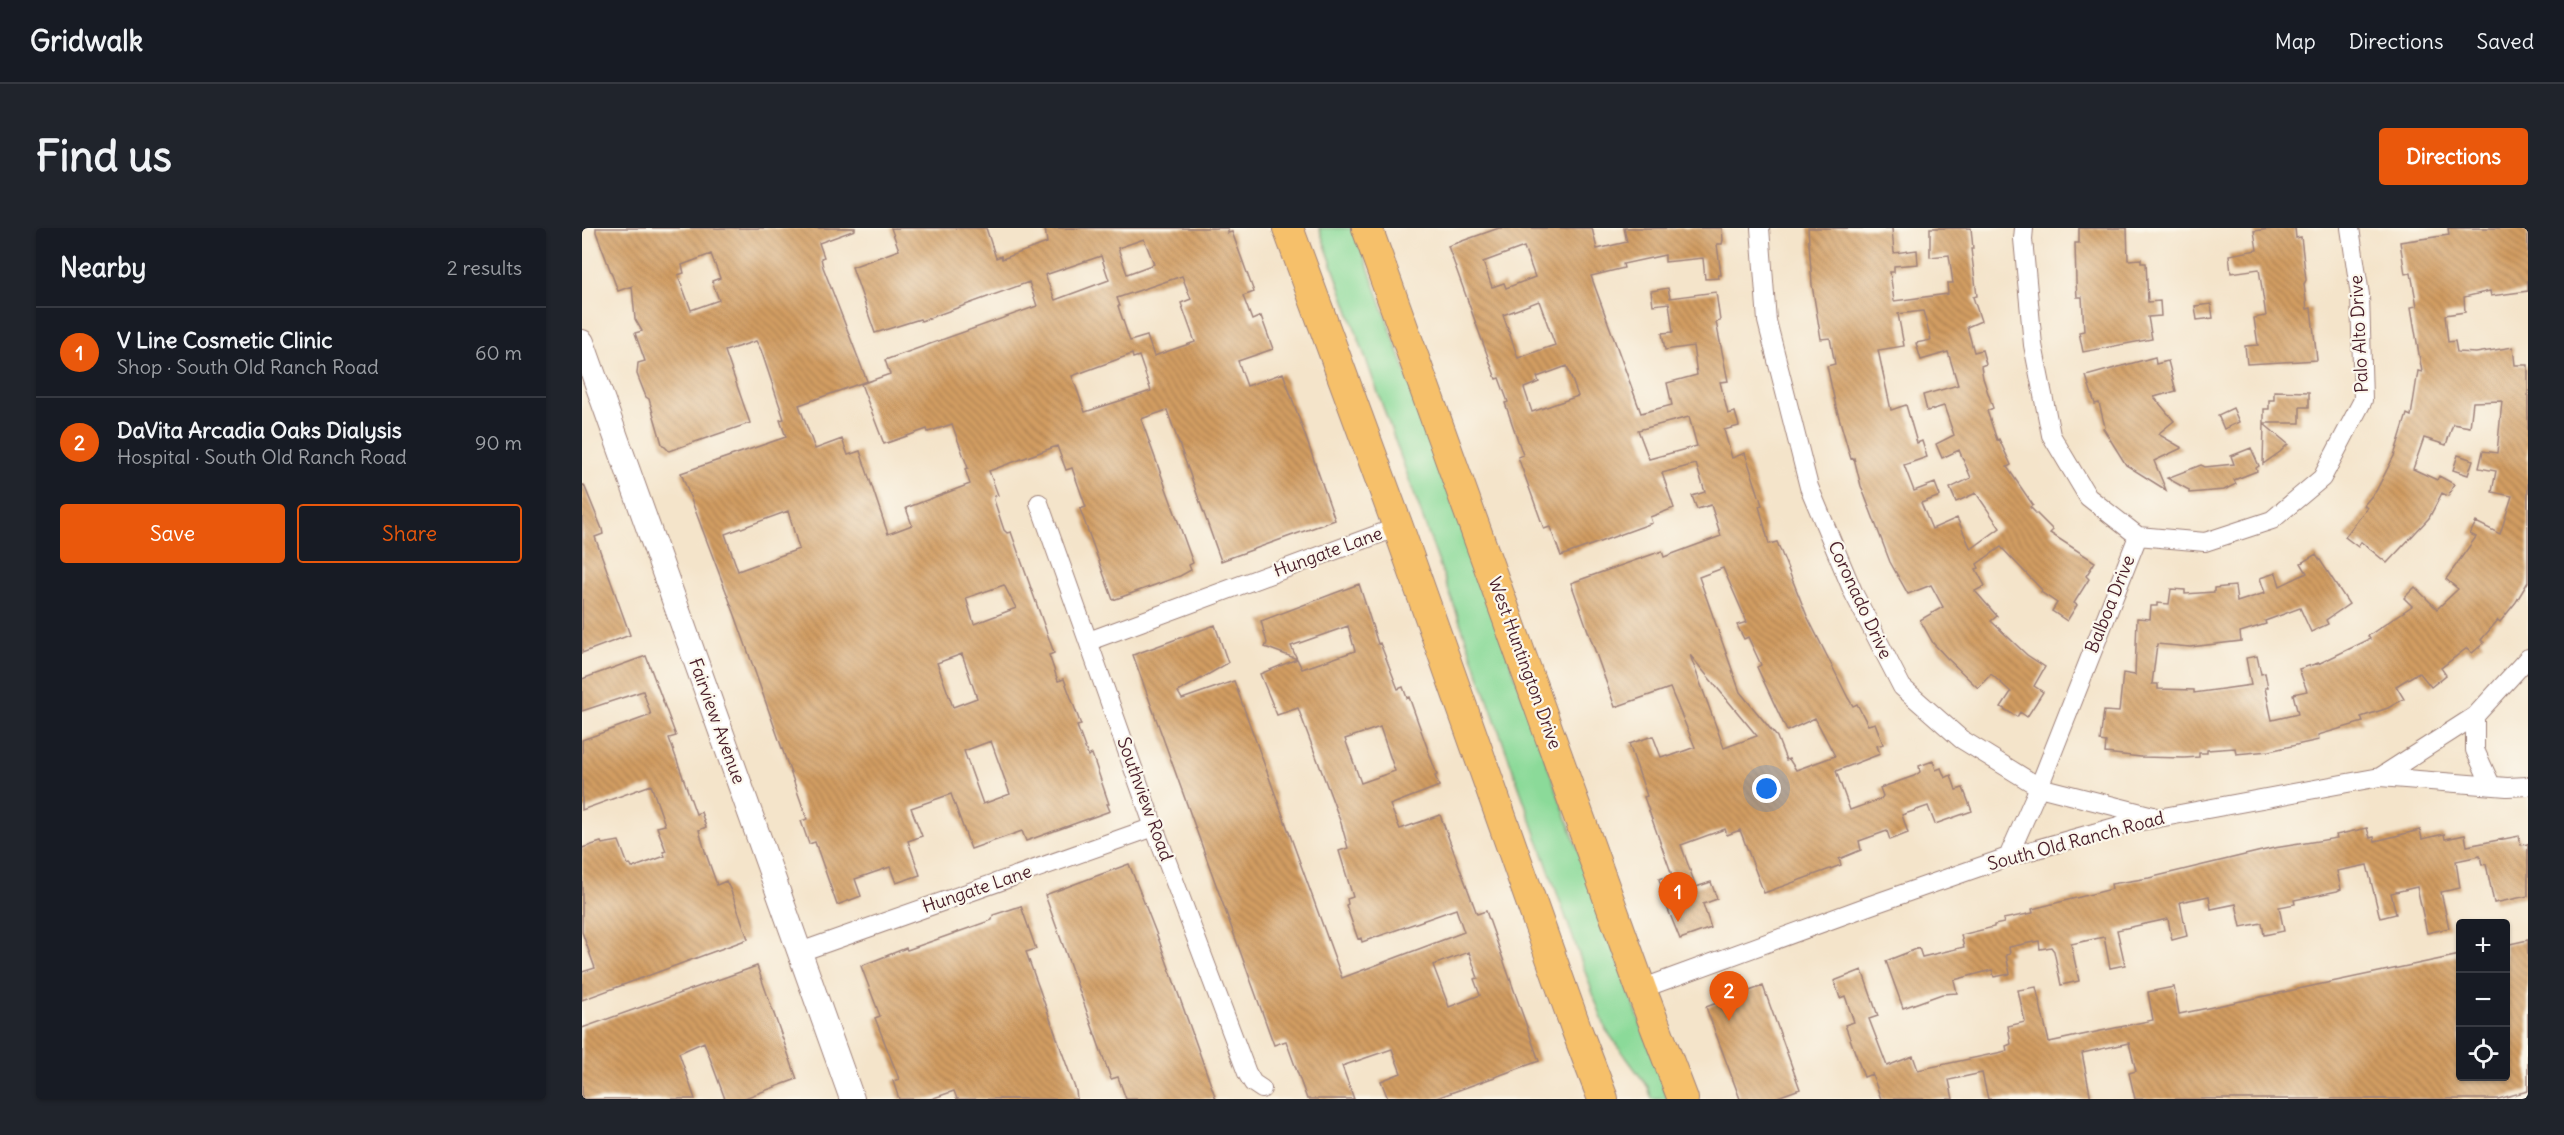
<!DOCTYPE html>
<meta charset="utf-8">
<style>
:root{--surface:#171b24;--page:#20242c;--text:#f1f3f6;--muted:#9ea1a6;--line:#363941;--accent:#ea580c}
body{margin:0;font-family:Delius,sans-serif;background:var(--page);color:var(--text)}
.controls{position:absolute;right:18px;bottom:18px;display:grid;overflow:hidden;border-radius:6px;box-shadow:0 2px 4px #0004}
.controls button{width:54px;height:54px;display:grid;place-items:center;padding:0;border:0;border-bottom:2px solid var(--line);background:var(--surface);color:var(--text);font:30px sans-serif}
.you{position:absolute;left:1185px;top:561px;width:21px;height:21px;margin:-15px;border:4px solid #fff;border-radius:50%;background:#1a73e8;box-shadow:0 0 0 9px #1a73e833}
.badge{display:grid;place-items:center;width:39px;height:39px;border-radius:50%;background:var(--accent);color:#fff;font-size:20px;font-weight:700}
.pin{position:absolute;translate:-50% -50px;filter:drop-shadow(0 2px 3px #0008)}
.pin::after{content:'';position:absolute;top:32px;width:21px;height:18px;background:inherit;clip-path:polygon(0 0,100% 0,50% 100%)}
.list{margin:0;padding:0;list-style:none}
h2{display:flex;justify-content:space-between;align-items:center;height:78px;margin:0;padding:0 24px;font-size:26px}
h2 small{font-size:20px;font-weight:400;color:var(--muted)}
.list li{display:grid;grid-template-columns:39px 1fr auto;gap:18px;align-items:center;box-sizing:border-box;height:90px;padding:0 24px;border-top:2px solid var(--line)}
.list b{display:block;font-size:22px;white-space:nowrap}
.list p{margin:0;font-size:20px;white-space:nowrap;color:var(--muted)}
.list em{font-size:20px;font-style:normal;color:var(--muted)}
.actions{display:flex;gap:12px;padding:18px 24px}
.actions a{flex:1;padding:14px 0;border:2px solid var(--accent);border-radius:6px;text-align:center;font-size:21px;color:var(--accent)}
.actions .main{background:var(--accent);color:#fff}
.icon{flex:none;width:33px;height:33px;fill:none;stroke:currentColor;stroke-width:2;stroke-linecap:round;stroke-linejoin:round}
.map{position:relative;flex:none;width:1946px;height:871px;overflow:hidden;border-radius:6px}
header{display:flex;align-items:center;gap:36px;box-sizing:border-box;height:84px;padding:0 30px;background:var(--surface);border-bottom:2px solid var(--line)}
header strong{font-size:28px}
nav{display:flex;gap:33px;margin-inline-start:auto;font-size:21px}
.intro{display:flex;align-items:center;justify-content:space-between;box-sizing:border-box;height:144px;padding:0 36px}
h1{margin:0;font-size:42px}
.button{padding:15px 27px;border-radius:6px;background:var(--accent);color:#fff;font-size:21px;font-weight:700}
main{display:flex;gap:36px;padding:0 36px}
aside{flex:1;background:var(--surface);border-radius:6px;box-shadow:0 2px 4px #0004}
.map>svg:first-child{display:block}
.grass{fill:#8bda99;stroke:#6a7c62;stroke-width:1.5}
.building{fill:url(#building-back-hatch);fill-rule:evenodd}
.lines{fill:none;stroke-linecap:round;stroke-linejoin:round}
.minor-casing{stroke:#9f827a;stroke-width:20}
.tertiary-casing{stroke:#9f827a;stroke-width:26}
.primary-casing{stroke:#9f827a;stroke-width:32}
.minor{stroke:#fff;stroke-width:18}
.tertiary{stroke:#fff;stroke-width:24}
.primary{stroke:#f6c06b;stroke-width:30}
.labels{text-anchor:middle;stroke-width:4.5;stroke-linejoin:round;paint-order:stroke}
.street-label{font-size:18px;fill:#4a1f2b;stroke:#fbf7ec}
</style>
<header>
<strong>Gridwalk</strong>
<nav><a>Map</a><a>Directions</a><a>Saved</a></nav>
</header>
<div class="intro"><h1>Find us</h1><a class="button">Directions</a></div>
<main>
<aside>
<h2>Nearby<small>2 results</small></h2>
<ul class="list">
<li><span class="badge">1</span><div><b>V Line Cosmetic Clinic</b><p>Shop · South Old Ranch Road</p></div><em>60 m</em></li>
<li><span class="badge">2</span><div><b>DaVita Arcadia Oaks Dialysis</b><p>Hospital · South Old Ranch Road</p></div><em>90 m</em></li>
</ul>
<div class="actions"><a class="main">Save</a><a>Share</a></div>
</aside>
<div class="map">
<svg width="1946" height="871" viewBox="0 0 1946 871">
<defs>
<pattern id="building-back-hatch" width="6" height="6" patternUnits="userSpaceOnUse" patternTransform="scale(1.5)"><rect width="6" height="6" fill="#d29d62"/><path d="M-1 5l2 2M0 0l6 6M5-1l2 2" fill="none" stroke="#ac7f51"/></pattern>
</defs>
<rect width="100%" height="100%" fill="#fbf7ec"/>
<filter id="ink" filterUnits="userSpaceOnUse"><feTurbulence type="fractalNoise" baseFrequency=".0167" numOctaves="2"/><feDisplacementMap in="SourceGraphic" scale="12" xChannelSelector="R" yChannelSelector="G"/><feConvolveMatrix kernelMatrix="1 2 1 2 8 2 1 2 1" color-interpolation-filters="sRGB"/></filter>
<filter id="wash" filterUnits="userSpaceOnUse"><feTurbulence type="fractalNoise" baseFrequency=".008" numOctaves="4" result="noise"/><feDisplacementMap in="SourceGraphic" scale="24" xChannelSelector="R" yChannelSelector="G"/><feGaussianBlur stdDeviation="1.35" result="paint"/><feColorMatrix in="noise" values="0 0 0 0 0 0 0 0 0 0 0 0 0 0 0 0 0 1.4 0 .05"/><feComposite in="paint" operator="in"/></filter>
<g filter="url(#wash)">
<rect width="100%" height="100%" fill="#f4e4ca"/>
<!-- grass -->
<path class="grass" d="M 737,0 L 772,0 L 1086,871 L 1070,871 L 1066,859 L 1024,802 Z"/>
<g id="blocks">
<!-- building -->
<path class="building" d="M 14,0 L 273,0 L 273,2 L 237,15 L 242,29 L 239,30 L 241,39 L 285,153 L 217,177 L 233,221 L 260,211 L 266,227 L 278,223 L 306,306 L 330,297 L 324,280 L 388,256 L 383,241 L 386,240 L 370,196 L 346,204 L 345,201 L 302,216 L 279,156 L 308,146 L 303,132 L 455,78 L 447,54 L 339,93 L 338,91 L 293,105 L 270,39 L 317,22 L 309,0 L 404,0 L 414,30 L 419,28 L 420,31 L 465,15 L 463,0 L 646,0 L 646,5 L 650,4 L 672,64 L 661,68 L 670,92 L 679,88 L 691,121 L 656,133 L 665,158 L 701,145 L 753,292 L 639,333 L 585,182 L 559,191 L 611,335 L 607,337 L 609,342 L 598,348 L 531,372 L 498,281 L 504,279 L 490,240 L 484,242 L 475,218 L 407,243 L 416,267 L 413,268 L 412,272 L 422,302 L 425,305 L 429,304 L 472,425 L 467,427 L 476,453 L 482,451 L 499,497 L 495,498 L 506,528 L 510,526 L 527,576 L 525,576 L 528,583 L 444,613 L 440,603 L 389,621 L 369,566 L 329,580 L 340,608 L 326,613 L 338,647 L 314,655 L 308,639 L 273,651 L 279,668 L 255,677 L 233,614 L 227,616 L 219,593 L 225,591 L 153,387 L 99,245 L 204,209 L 198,192 L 202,191 L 179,122 L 174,113 L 143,123 L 168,195 L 87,223 L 80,216 L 67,171 L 64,169 L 55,146 L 56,135 L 63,133 L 53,105 L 60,103 L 53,91 L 50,58 L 36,63 L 14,4 ZM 562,11 L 572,36 L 545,46 L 536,20 ZM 129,26 L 138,50 L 130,53 L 137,72 L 109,82 L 96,47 L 102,45 L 100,37 ZM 519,28 L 527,52 L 473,72 L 463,47 ZM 600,48 L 609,71 L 599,75 L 613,114 L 572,128 L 565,108 L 548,113 L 536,78 L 538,78 L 535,70 ZM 550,126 L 551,130 L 557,128 L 569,163 L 503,184 L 490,148 ZM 206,283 L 217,321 L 156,343 L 143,306 ZM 422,357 L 434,380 L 392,396 L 384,370 ZM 380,426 L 395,470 L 371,479 L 355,435 ZM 409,513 L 428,566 L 401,576 L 382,523 Z
M 917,0 L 1010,0 L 1015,21 L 1045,14 L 1042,0 L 1140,0 L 1141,12 L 1140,16 L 1135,16 L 1139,47 L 1136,47 L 1137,50 L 1123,51 L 1121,30 L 1083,34 L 1083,27 L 1041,36 L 1042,40 L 1009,48 L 1059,185 L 1090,177 L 1085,155 L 1115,147 L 1111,118 L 1083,122 L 1080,105 L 1091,104 L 1087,75 L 1071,77 L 1069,63 L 1086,60 L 1088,70 L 1134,64 L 1138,93 L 1134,94 L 1146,153 L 1138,154 L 1146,186 L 1153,184 L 1157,198 L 1142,202 L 1150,230 L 1163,225 L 1180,277 L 1177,278 L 1187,316 L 1195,314 L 1225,388 L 1266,470 L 1271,478 L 1275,476 L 1286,497 L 1293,495 L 1301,516 L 1295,518 L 1298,526 L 1254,543 L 1268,582 L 1299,571 L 1301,568 L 1298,560 L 1332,548 L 1338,544 L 1337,538 L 1351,533 L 1354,542 L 1359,540 L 1363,550 L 1369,547 L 1374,562 L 1381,560 L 1390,583 L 1353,596 L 1346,578 L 1320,587 L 1326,605 L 1308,612 L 1305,603 L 1277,613 L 1279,622 L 1257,631 L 1259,637 L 1182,665 L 1158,602 L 1145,607 L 1143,601 L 1099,617 L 1114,659 L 1129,654 L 1135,671 L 1121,676 L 1129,700 L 1098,711 L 1085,679 L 1077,651 L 1090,647 L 1062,569 L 1065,568 L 1047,516 L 1071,508 L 1079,529 L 1085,527 L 1086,529 L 1113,519 L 1088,460 L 1033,479 L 989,355 L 1080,323 L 1082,329 L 1139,308 L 1129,277 L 1115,281 L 1110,268 L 1123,264 L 1114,236 L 1080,245 L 1092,280 L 1068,289 L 1070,295 L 979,328 L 968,299 L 962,301 L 936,229 L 941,227 L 923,175 L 926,174 L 917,150 L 914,151 L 866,18 ZM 942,19 L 953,49 L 924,60 L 922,55 L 910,59 L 901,34 ZM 957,73 L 973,117 L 936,130 L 921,87 ZM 985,138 L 996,168 L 950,184 L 942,160 L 957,154 L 955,149 ZM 1107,189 L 1115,218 L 1067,231 L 1056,202 ZM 1141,340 L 1165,394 L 1155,397 L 1162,411 L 1166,409 L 1179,437 L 1175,439 L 1205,503 L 1233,490 L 1253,528 L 1214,542 L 1207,531 L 1204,532 L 1195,509 L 1158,464 L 1117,349 ZM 1108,427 L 1175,508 L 1142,520 Z
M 1226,0 L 1310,0 L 1312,25 L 1335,22 L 1336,36 L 1312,38 L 1312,44 L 1308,44 L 1312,73 L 1366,66 L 1365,55 L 1371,55 L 1367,27 L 1348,29 L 1348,0 L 1389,0 L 1391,21 L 1389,21 L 1395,68 L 1391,69 L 1399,93 L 1385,99 L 1392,124 L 1400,122 L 1404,136 L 1399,138 L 1401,150 L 1411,180 L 1405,183 L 1415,212 L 1417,211 L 1429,237 L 1425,239 L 1451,277 L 1448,279 L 1471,302 L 1468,305 L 1513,334 L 1504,348 L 1507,351 L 1492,375 L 1495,377 L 1485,393 L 1470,383 L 1475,375 L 1459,364 L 1460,362 L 1419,319 L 1395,336 L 1397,340 L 1394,341 L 1403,358 L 1393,363 L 1415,388 L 1409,393 L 1445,427 L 1463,439 L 1452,458 L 1461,464 L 1445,489 L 1438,484 L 1435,489 L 1419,479 L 1429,464 L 1409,446 L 1396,460 L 1365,430 L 1351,415 L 1338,392 L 1361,379 L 1349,357 L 1326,366 L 1308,334 L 1279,258 L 1272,230 L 1269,231 L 1254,179 L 1245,138 L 1253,136 L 1248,110 L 1239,111 L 1230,57 ZM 1341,83 L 1349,112 L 1334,115 L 1339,132 L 1366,124 L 1376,157 L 1341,167 L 1345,183 L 1362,178 L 1372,207 L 1354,216 L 1360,230 L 1377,222 L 1389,250 L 1368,260 L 1374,274 L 1394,265 L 1418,300 L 1389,321 L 1375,290 L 1350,301 L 1339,275 L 1358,268 L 1353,255 L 1332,263 L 1322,237 L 1345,229 L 1340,213 L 1335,215 L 1324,177 L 1309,182 L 1296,122 L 1322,118 L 1316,86 Z
M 1497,0 L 1545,0 L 1546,32 L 1559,31 L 1559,35 L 1564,35 L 1566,74 L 1578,73 L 1579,88 L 1566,89 L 1570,111 L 1501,124 L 1497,104 L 1502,103 L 1500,69 L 1495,69 L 1494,54 L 1493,15 L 1497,15 Z
M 1695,0 L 1713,0 L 1714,10 L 1719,9 L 1724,52 L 1722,56 L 1725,81 L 1729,80 L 1735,132 L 1665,136 L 1663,118 L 1676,117 L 1672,90 L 1684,88 L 1677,41 L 1649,45 L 1647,27 L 1675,22 L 1672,3 Z
M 1866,0 L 1946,0 L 1946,63 L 1909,68 L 1908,63 L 1882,69 L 1883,84 L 1863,87 L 1866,114 L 1873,113 L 1875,124 L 1894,125 L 1931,119 L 1933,137 L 1946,137 L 1946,354 L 1934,374 L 1918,394 L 1916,392 L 1899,412 L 1902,415 L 1890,425 L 1885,420 L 1859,440 L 1864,447 L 1849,459 L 1837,444 L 1814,458 L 1822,471 L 1806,480 L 1779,489 L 1781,494 L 1736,507 L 1737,512 L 1687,523 L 1654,526 L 1653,520 L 1625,522 L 1625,525 L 1617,525 L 1617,529 L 1602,530 L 1559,529 L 1523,525 L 1524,514 L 1518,513 L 1522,483 L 1537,484 L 1541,445 L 1553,447 L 1555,390 L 1568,391 L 1569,378 L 1575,378 L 1575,375 L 1587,376 L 1589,361 L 1603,362 L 1603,366 L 1632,364 L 1632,360 L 1653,358 L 1655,374 L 1683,365 L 1678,350 L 1694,345 L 1698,358 L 1725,345 L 1719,335 L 1734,326 L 1767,376 L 1744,392 L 1746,396 L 1729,404 L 1718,380 L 1683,393 L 1684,396 L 1658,404 L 1659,413 L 1608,419 L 1575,416 L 1570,456 L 1576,456 L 1576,461 L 1612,462 L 1612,465 L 1669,457 L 1664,430 L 1675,428 L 1679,446 L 1683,445 L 1686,460 L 1683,460 L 1690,492 L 1716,486 L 1711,466 L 1725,463 L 1717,441 L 1736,435 L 1736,436 L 1788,411 L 1786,408 L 1830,378 L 1822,370 L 1833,359 L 1855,381 L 1876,361 L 1864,351 L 1894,309 L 1888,306 L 1894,294 L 1918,306 L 1930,268 L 1910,264 L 1914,243 L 1897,240 L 1901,223 L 1915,225 L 1920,173 L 1891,174 L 1888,199 L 1871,196 L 1864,217 L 1842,210 L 1831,241 L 1855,252 L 1857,248 L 1872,256 L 1866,268 L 1860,265 L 1847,290 L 1805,335 L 1779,314 L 1776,319 L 1763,309 L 1785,280 L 1782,277 L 1794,263 L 1812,228 L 1825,186 L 1829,188 L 1836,143 L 1840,144 L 1829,79 L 1835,78 L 1829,45 L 1823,46 L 1818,14 L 1867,7 Z
M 1629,76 L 1631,90 L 1615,92 L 1613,78 Z
M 1573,129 L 1574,136 L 1586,133 L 1594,163 L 1572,169 L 1592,193 L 1576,206 L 1600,220 L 1572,233 L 1584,262 L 1544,237 L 1521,200 L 1523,199 L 1517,175 L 1513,176 L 1504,148 Z
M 1692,163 L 1727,164 L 1727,179 L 1718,179 L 1718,195 L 1682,195 L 1682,181 L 1687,181 L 1687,172 L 1692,172 Z
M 1651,180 L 1657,194 L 1642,201 L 1636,187 Z
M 1682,196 L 1706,216 L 1698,224 L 1681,236 Z
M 1669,220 L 1677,238 L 1674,240 L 1675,243 L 1652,252 L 1654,256 L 1642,262 L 1607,265 L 1607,262 L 1585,250 L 1619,237 L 1623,239 L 1652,236 L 1649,228 Z
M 1876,227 L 1891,232 L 1886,247 L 1871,242 Z
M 0,257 L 2,257 L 20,301 L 21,306 L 13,309 L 48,407 L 0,425 Z
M 777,356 L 796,416 L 798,415 L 816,461 L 821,459 L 825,470 L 827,469 L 855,547 L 853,548 L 857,558 L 808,577 L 818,601 L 858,587 L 895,686 L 904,683 L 957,833 L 852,871 L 806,871 L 799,853 L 819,845 L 810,821 L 760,838 L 772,871 L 725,871 L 704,813 L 692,817 L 551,427 L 633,397 L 646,435 L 596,464 L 600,471 L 652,453 L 760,750 L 882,704 L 874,681 L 780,714 L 779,710 L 776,711 L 764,677 L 766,676 L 765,671 L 771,669 L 757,623 L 766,620 L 759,595 L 716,480 L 695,487 L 678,446 L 715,431 L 720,441 L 773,423 L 766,398 L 709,418 L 715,431 L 683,419 L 685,415 L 679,393 ZM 798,499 L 813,543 L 779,555 L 763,511 ZM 887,724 L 896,750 L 892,751 L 898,767 L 867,779 L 851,737 Z
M 64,428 L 94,508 L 87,510 L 114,586 L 119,584 L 124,599 L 117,602 L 123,623 L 135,657 L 144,653 L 149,663 L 166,711 L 0,772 L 0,744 L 13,740 L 0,704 L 0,620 L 19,614 L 20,616 L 37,613 L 46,637 L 48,636 L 50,640 L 83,628 L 81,624 L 84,623 L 75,599 L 83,597 L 82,594 L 69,557 L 0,582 L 0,512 L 69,487 L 61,463 L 0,483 L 0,451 Z
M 1785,600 L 1788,610 L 1792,609 L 1793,613 L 1838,602 L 1840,611 L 1862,606 L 1863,611 L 1883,607 L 1885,618 L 1937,608 L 1939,617 L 1946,616 L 1946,668 L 1912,675 L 1904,636 L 1900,637 L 1898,628 L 1874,633 L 1878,660 L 1859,664 L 1867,700 L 1845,705 L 1835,659 L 1809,665 L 1814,686 L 1798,690 L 1785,637 L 1755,643 L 1759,661 L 1755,663 L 1712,672 L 1713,676 L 1697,679 L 1702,703 L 1682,707 L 1680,695 L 1659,699 L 1654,676 L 1629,681 L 1627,668 L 1598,674 L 1605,708 L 1590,712 L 1586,691 L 1535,702 L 1543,737 L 1528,740 L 1522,709 L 1489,716 L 1497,753 L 1479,757 L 1472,723 L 1469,719 L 1458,721 L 1457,713 L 1427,719 L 1428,726 L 1424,727 L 1428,746 L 1412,749 L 1410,742 L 1372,752 L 1375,765 L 1360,766 L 1321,780 L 1304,733 L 1337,720 L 1340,729 L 1382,719 L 1379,707 L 1412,699 L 1412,697 L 1422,695 L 1421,691 L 1451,685 L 1450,681 L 1530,661 L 1529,656 L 1567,650 L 1692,620 L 1755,610 L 1754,607 Z
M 547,636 L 578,715 L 634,871 L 544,871 L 536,849 L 529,851 L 463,667 Z
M 439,678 L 454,721 L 444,724 L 494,863 L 495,871 L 375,871 L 372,863 L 349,871 L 317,871 L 311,853 L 317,851 L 293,790 L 298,788 L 279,738 L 324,720 L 325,722 L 410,692 L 411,687 Z
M 1946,712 L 1946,863 L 1916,871 L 1553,871 L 1547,845 L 1554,843 L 1547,815 L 1500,825 L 1509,871 L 1406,871 L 1400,845 L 1367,852 L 1371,871 L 1299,871 L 1290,846 L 1282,849 L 1263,797 L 1272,794 L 1263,768 L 1258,770 L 1252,753 L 1280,742 L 1296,788 L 1287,791 L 1305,838 L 1331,828 L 1336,842 L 1425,823 L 1424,818 L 1429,816 L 1426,798 L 1443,794 L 1436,762 L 1454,759 L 1467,814 L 1571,792 L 1566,764 L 1592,759 L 1597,786 L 1878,727 L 1878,849 L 1923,849 L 1923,717 Z
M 175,738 L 215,851 L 160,871 L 143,871 L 122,814 L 97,825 L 113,871 L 0,871 L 0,800 Z
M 1181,758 L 1218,861 L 1190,871 L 1158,871 L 1124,779 Z"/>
</g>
</g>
<g filter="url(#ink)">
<use href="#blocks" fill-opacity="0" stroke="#9f827a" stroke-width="1.5"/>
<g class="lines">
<!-- minor casing -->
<g class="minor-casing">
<path id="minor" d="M 1178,0 L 1185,93 L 1227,259 L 1272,366 L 1320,459 L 1379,511 L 1457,559 L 1571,588
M 457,275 L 572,599 L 665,845 L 671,855 L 680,861
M 1556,308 L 1623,314 L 1690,292 L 1740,250 L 1781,172 L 1778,67 L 1768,0
M 507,413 L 816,299
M 1893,488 L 1893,522 L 1909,557
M 1798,549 L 1893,488 L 1946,430
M 1426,629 L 1457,559 L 1556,308 L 1506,269 L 1469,207 L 1451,117 L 1441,11 L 1442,0
M 218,724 L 572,599
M 1059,761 L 1289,677 L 1426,629 L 1544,596 L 1798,549 L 1925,559 L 1946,558"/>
</g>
<!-- tertiary casing -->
<g class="tertiary-casing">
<path id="tertiary" d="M 0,114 L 270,871"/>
</g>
<!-- primary casing -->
<g class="primary-casing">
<path id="primary" d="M 706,0 L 816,299 L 995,803 L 1021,871
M 785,0 L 1059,761 L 1101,871"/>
</g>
<!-- minor -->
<use href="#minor" class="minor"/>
<!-- tertiary -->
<use href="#tertiary" class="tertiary"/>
<!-- primary -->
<use href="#primary" class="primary"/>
</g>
</g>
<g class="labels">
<!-- street labels -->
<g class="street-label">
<text transform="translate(1777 106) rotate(-93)" y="6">Palo Alto Drive</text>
<text transform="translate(746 324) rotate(-20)" y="6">Hungate Lane</text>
<text transform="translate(1278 372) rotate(65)" y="6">Coronado Drive</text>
<text transform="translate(1528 376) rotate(-68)" y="6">Balboa Drive</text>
<text transform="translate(943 435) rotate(70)" y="6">West Huntington Drive</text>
<text transform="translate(135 493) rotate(70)" y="6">Fairview Avenue</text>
<text transform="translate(563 571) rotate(70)" y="6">Southview Road</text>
<text transform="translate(1494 613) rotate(-15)" y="6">South Old Ranch Road</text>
<text transform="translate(395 661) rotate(-19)" y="6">Hungate Lane</text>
</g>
</g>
</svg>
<div class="controls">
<button>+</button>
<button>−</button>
<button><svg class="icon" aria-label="locate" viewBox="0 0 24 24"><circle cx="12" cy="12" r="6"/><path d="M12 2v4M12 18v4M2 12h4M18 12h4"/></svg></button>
</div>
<div class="you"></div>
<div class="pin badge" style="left:1096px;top:694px">1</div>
<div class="pin badge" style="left:1147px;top:793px">2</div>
</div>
</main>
